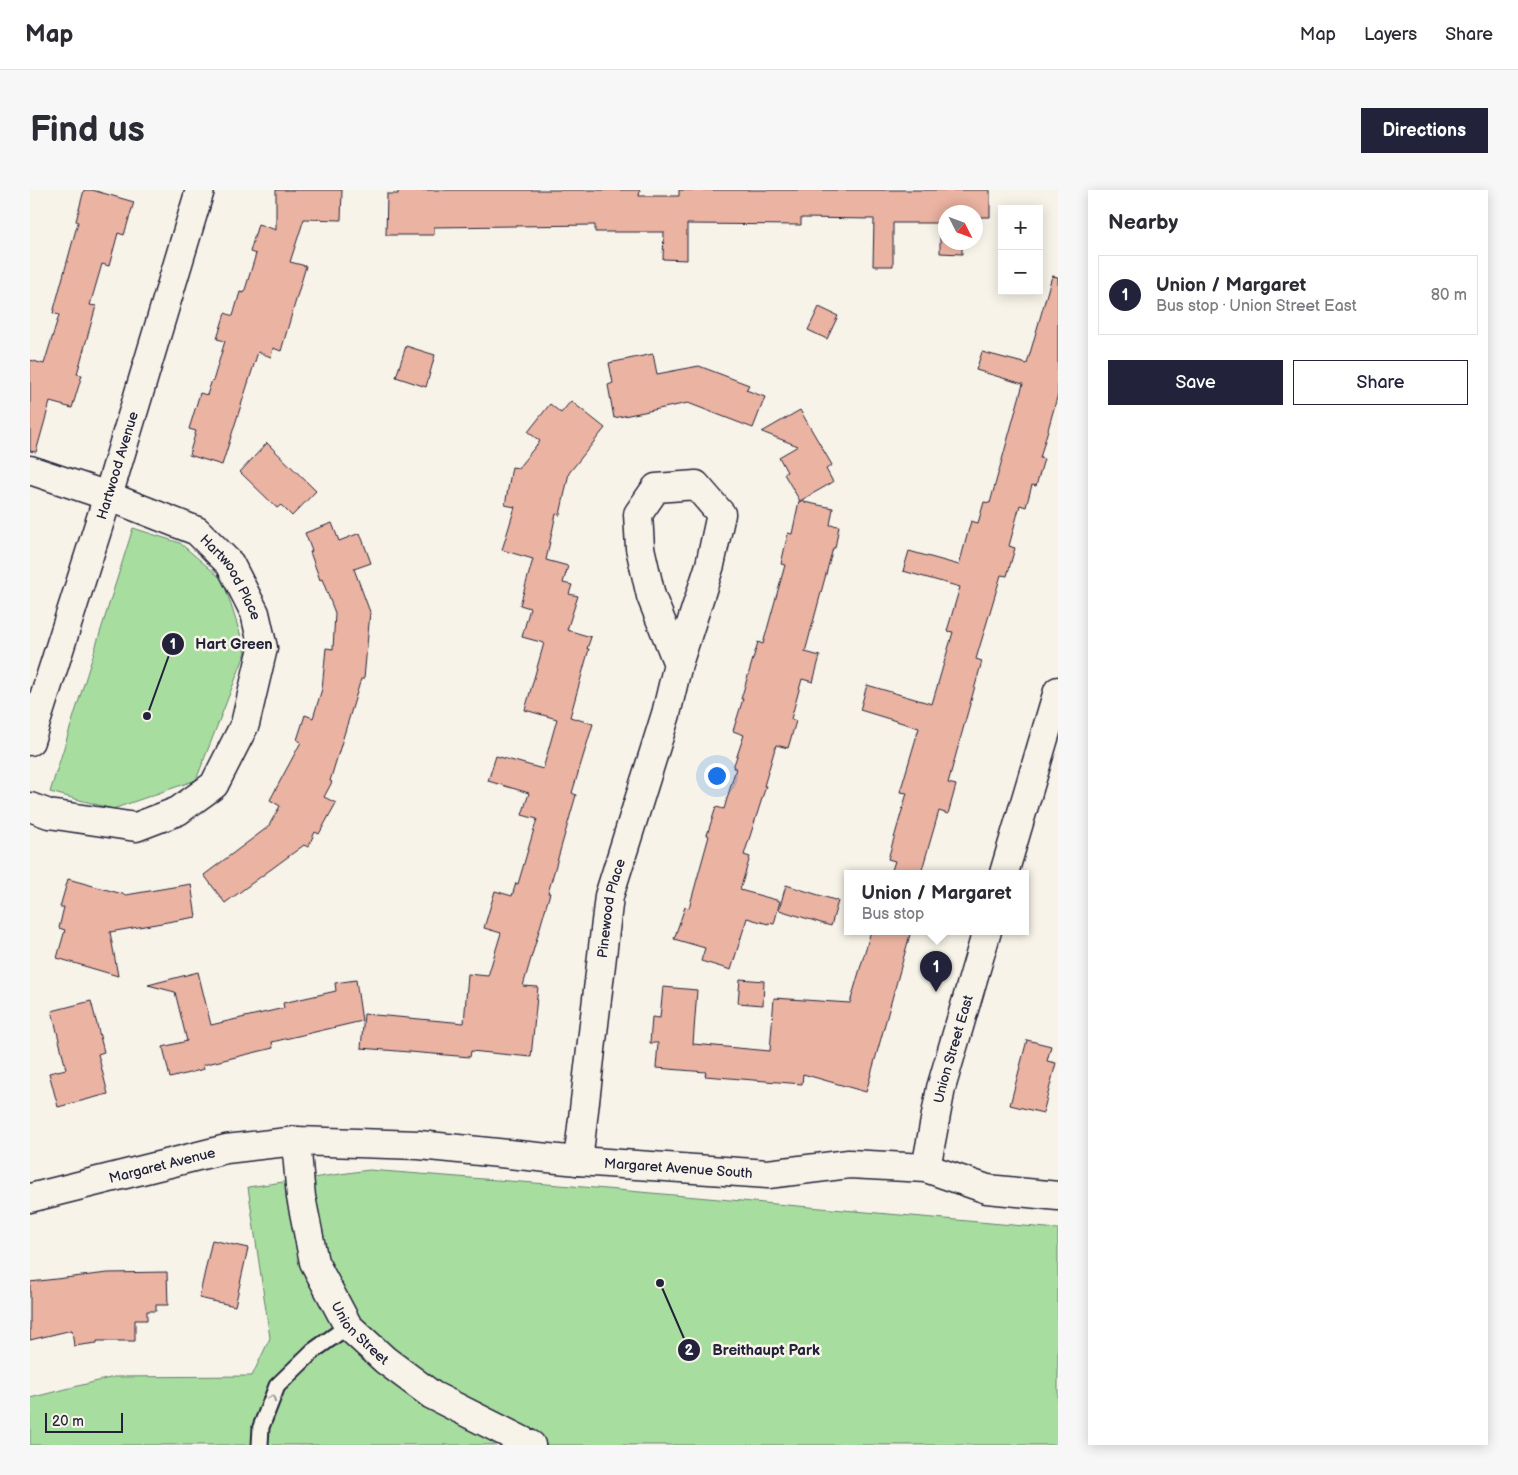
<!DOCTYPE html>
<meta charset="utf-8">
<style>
:root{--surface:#fff;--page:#f7f7f7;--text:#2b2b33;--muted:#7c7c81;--line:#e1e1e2;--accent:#22223b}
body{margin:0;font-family:"Balsamiq Sans",sans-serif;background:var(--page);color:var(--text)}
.controls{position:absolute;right:15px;top:15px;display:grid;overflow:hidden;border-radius:0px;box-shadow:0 2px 12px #0003}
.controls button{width:45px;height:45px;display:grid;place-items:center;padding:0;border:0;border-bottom:1px solid var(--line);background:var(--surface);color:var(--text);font:25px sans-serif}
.compass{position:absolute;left:908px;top:15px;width:45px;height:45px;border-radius:50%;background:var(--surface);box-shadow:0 2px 12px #0003;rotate:132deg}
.scale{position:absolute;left:15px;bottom:12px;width:78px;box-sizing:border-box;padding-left:5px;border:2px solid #22223b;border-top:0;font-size:14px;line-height:18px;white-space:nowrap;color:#22223b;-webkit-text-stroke:4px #f7f3e8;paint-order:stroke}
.you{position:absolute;left:686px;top:585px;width:18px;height:18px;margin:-12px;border:4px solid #fff;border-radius:50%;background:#1a73e8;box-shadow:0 0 0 8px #1a73e833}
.badge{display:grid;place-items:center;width:32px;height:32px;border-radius:50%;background:var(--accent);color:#fff;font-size:16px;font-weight:700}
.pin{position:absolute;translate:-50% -41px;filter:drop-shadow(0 1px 2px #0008)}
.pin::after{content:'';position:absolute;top:26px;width:18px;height:15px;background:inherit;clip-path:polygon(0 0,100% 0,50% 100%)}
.popup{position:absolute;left:814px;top:680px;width:185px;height:65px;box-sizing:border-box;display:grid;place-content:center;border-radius:0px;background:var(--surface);filter:drop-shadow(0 1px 4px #0005);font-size:16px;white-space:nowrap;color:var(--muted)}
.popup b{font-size:19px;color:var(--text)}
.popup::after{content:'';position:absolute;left:50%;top:100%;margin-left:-10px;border:10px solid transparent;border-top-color:var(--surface)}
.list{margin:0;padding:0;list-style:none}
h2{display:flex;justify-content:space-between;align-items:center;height:65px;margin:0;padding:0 20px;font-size:21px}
h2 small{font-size:16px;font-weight:400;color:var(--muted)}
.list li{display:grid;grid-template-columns:32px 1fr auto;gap:15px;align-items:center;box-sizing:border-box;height:80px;margin:0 10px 10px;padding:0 10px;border:1px solid var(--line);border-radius:0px}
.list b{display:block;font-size:19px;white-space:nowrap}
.list p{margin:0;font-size:16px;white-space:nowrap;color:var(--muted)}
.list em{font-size:16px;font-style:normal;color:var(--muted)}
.actions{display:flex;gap:10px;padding:15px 20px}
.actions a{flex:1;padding:11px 0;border:1px solid var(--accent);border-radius:0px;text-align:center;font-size:18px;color:var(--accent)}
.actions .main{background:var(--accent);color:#fff}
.map{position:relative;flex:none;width:1028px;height:1255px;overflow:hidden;border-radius:0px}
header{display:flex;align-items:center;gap:30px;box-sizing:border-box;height:70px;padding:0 25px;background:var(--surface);border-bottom:1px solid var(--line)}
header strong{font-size:24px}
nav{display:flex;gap:28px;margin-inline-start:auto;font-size:18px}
.intro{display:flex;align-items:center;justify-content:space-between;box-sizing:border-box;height:120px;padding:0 30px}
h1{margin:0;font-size:35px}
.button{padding:12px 22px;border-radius:0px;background:var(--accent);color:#fff;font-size:18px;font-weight:700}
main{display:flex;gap:30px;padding:0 30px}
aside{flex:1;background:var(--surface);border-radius:0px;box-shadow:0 2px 12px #0003}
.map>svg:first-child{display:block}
.green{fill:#a8dda0;stroke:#65806e}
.building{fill:#ebb3a2;stroke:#22223b}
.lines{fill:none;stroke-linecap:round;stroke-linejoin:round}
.service-casing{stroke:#22223b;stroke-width:19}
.minor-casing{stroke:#22223b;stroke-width:31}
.tertiary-casing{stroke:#22223b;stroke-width:31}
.service{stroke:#f7f3e8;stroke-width:15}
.minor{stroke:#f7f3e8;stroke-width:28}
.tertiary{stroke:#f7f3e8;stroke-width:28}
.oneway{stroke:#97959a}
.labels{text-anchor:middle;stroke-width:5;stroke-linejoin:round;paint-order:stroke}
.street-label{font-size:14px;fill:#22223b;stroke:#f7f3e8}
.leader{fill:none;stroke:#22223b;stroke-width:2}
.callout-dot{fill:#22223b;stroke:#f7f3e8;stroke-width:2}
.mark-label{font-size:15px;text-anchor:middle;font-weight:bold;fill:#fff}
.callout-label{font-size:15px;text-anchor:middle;font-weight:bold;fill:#22223b;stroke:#f7f3e8;stroke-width:5;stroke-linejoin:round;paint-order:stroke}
</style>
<header>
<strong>Map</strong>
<nav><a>Map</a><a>Layers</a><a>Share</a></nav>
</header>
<div class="intro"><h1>Find us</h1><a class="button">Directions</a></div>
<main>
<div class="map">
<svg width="1028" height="1255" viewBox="0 0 1028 1255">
<rect width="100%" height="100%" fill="#f7f3e8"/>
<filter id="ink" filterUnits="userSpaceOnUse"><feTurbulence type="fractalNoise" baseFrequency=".02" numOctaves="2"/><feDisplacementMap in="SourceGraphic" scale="10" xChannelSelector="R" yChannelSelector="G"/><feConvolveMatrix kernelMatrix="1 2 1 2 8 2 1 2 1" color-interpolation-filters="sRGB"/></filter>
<g filter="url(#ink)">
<!-- green -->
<path class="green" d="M 103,338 L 150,353 L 193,390 L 216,462 L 166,590 L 83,619 L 20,602 Z
M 339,980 L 542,996 L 1028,1039 L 1028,1255 L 0,1255 L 0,1208 L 84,1187 L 222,1186 L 240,1148 L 218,997 Z"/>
<!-- building -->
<path class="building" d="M 54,0 L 62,0 L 104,12 L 94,45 L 88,43 L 79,76 L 72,74 L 60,115 L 66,116 L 47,184 L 52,185 L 42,218 L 20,212 L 6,262 L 0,261 L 0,170 L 14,174 L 29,125 L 23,123 L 48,32 L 46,31 Z
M 246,0 L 312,0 L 311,30 L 274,29 L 260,72 L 276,76 L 251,161 L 243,158 L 241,167 L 228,162 L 192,275 L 159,265 L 166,241 L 159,239 L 170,203 L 177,205 L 182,190 L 183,191 L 195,151 L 187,149 L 195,123 L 203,126 L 210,102 L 214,103 L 226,64 L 220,62 L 228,34 L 246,40 Z
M 368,0 L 610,0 L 609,6 L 649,6 L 649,0 L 960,0 L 960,27 L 946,27 L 946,22 L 916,22 L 916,52 L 932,52 L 932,64 L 910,63 L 910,33 L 863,33 L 863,76 L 843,76 L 844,29 L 771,28 L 771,35 L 657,34 L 657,70 L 633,69 L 634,42 L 565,42 L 565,35 L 404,37 L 404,45 L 356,45 L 357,4 L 368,4 Z
M 1022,86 L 1028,87 L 1028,204 L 1010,268 L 1014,269 L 1006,296 L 1002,295 L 996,317 L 990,315 L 979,356 L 985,358 L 977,386 L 971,385 L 946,469 L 952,471 L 918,593 L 926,595 L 918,624 L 909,621 L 891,683 L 861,683 L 865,671 L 858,669 L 877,603 L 870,602 L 889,538 L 830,520 L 837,495 L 902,514 L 923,442 L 917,441 L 930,397 L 873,381 L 879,361 L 929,375 L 941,331 L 948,333 L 954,312 L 960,313 L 993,194 L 946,180 L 952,162 L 997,174 Z
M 789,117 L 808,126 L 797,149 L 778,140 Z
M 376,156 L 405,165 L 396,197 L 366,187 Z
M 623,164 L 627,184 L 669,176 L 719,195 L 716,200 L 735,207 L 723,238 L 658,213 L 584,228 L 578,195 L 583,193 L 579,173 Z
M 541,211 L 575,238 L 539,283 L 530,325 L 526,324 L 516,370 L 538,376 L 533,393 L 542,395 L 539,404 L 548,406 L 537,440 L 561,447 L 557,459 L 559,459 L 540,527 L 563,534 L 542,603 L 546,605 L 518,703 L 520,703 L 493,796 L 508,797 L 501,867 L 441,861 L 440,867 L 331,858 L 334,824 L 434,833 L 438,784 L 458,786 L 471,743 L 454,738 L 465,701 L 482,706 L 486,693 L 488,694 L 507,629 L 492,625 L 499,603 L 458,591 L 466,566 L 513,579 L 527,529 L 495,520 L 514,453 L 492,447 L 500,418 L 490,415 L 503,369 L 472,360 L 485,317 L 475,315 L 482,277 L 488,278 L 510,251 L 498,242 L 520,214 L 531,223 Z
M 770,220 L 802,275 L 796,279 L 803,292 L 770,311 L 754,284 L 757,282 L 749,267 L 768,256 L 732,242 Z
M 237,253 L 286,301 L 262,326 L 251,315 L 247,318 L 210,282 Z
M 769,311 L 803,318 L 800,335 L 809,336 L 805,358 L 803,358 L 775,462 L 790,466 L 783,492 L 772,489 L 761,529 L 766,531 L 758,558 L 746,555 L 734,596 L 736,596 L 714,665 L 720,667 L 710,700 L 750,711 L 744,734 L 738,733 L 738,734 L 717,728 L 701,780 L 671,771 L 675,758 L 644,749 L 655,717 L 659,718 L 679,646 L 677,645 L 686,617 L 694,619 L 706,578 L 703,578 L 714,545 L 703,541 L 713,509 L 711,509 L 728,452 L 733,454 L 755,375 L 751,374 L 758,343 L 762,344 Z
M 302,333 L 309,351 L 330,343 L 341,373 L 324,379 L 340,422 L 334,489 L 331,489 L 300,591 L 302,592 L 294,607 L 306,613 L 289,644 L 285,642 L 278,657 L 274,655 L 195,713 L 174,685 L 238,637 L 250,616 L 240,610 L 271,552 L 267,550 L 275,525 L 283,528 L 292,499 L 296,458 L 303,459 L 305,423 L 292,389 L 290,390 L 280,362 L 282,361 L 275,343 Z
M 38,689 L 96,705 L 161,694 L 166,727 L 80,742 L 88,786 L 27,768 L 35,740 L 29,738 L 34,717 L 30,717 Z
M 756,695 L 808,711 L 801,736 L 749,720 Z
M 841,741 L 881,741 L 836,902 L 773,884 L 772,894 L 675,886 L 676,882 L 626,878 L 628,853 L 620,853 L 622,827 L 630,828 L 633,797 L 667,800 L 663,854 L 740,861 L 744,808 L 820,813 Z
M 168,782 L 181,835 L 254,818 L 253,813 L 306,801 L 305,793 L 326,790 L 332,831 L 242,852 L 243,858 L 173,875 L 174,879 L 140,888 L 133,857 L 157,851 L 145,802 L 118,795 Z
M 710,789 L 734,791 L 733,815 L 708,813 Z
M 61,811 L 74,862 L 68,864 L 78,904 L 28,917 L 19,883 L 36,879 L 22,821 Z
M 997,850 L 1021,856 L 1017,871 L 1026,873 L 1013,923 L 980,915 Z
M 182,1050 L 218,1058 L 205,1116 L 169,1108 Z
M 137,1082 L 138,1115 L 126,1115 L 126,1121 L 117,1121 L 117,1130 L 105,1130 L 105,1151 L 67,1151 L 67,1153 L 44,1156 L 42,1140 L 0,1150 L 0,1092 L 78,1083 Z"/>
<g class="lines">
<!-- service casing -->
<g class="service-casing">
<path id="service" d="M 230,1255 L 231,1237 L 247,1196 L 283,1161 L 318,1136"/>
</g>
<!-- minor casing -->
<g class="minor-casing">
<g id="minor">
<path id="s1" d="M 0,280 L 78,306 L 167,341 L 200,374 L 225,423 L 233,458 L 215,534 L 184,595 L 148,621 L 106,637 L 19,624 L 0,617"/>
<path id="s2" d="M 0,551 L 78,306 L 170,0"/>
<path id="s3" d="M 266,951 L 271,1007 L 284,1072 L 318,1136 L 355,1170 L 402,1205 L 501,1255"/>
<path id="s4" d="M 548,971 L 579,706 L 636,524 L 648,474 L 680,375 L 691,324 L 666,295 L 626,298 L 608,324 L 610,358 L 621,406 L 648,474"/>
</g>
</g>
<!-- tertiary casing -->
<g class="tertiary-casing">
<g id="tertiary">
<path d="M 974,683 L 1028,501"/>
<path id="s5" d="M 896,978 L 911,898 L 957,741"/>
<path id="s6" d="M 0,1008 L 196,959 L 266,951 L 389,955 L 548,971 L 738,984 L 819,974 L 896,978 L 957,999 L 1028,1006"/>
</g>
</g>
<!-- service -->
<use href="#service" class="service"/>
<!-- minor -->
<use href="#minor" class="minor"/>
<!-- tertiary -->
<use href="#tertiary" class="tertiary"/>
</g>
<!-- one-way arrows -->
<defs><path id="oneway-chevron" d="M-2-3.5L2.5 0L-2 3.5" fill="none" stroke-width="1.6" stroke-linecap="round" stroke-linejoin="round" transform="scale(1.25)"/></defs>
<use class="oneway" href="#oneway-chevron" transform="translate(242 1208) rotate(-69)"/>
</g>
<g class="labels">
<!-- street labels -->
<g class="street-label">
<text dy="5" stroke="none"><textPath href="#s2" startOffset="289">Hartwood Avenue</textPath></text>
<text dy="5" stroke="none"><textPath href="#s1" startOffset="236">Hartwood Place</textPath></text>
<text dy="5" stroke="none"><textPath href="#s4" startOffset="255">Pinewood Place</textPath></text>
<text dy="5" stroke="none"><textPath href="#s5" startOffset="122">Union Street East</textPath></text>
<text dy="5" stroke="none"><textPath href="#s6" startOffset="136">Margaret Avenue</textPath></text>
<text dy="5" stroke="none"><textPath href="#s6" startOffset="656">Margaret Avenue South</textPath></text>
<text dy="5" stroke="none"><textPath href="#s3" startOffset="208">Union Street</textPath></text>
</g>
</g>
<!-- callouts -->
<path class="leader" d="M117 526L143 454M630 1093L659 1160"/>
<g class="callout-dot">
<circle cx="117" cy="526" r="5"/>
<circle cx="630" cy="1093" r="5"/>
<circle cx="143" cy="454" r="12"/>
<circle cx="659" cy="1160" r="12"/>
</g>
<g class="mark-label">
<text x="143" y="459">1</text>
<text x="659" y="1165">2</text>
</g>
<g class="callout-label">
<text x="204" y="459">Hart Green</text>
<text x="736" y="1165">Breithaupt Park</text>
</g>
</svg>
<div class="controls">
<button>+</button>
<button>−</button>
</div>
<svg class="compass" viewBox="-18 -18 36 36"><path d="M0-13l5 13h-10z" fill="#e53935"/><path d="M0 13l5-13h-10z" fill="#7c7c81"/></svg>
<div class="scale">20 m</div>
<div class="you"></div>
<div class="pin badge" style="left:906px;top:802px">1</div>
<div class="popup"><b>Union / Margaret</b>Bus stop</div>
</div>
<aside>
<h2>Nearby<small></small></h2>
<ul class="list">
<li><span class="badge">1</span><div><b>Union / Margaret</b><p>Bus stop · Union Street East</p></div><em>80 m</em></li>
</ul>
<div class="actions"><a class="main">Save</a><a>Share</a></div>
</aside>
</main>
